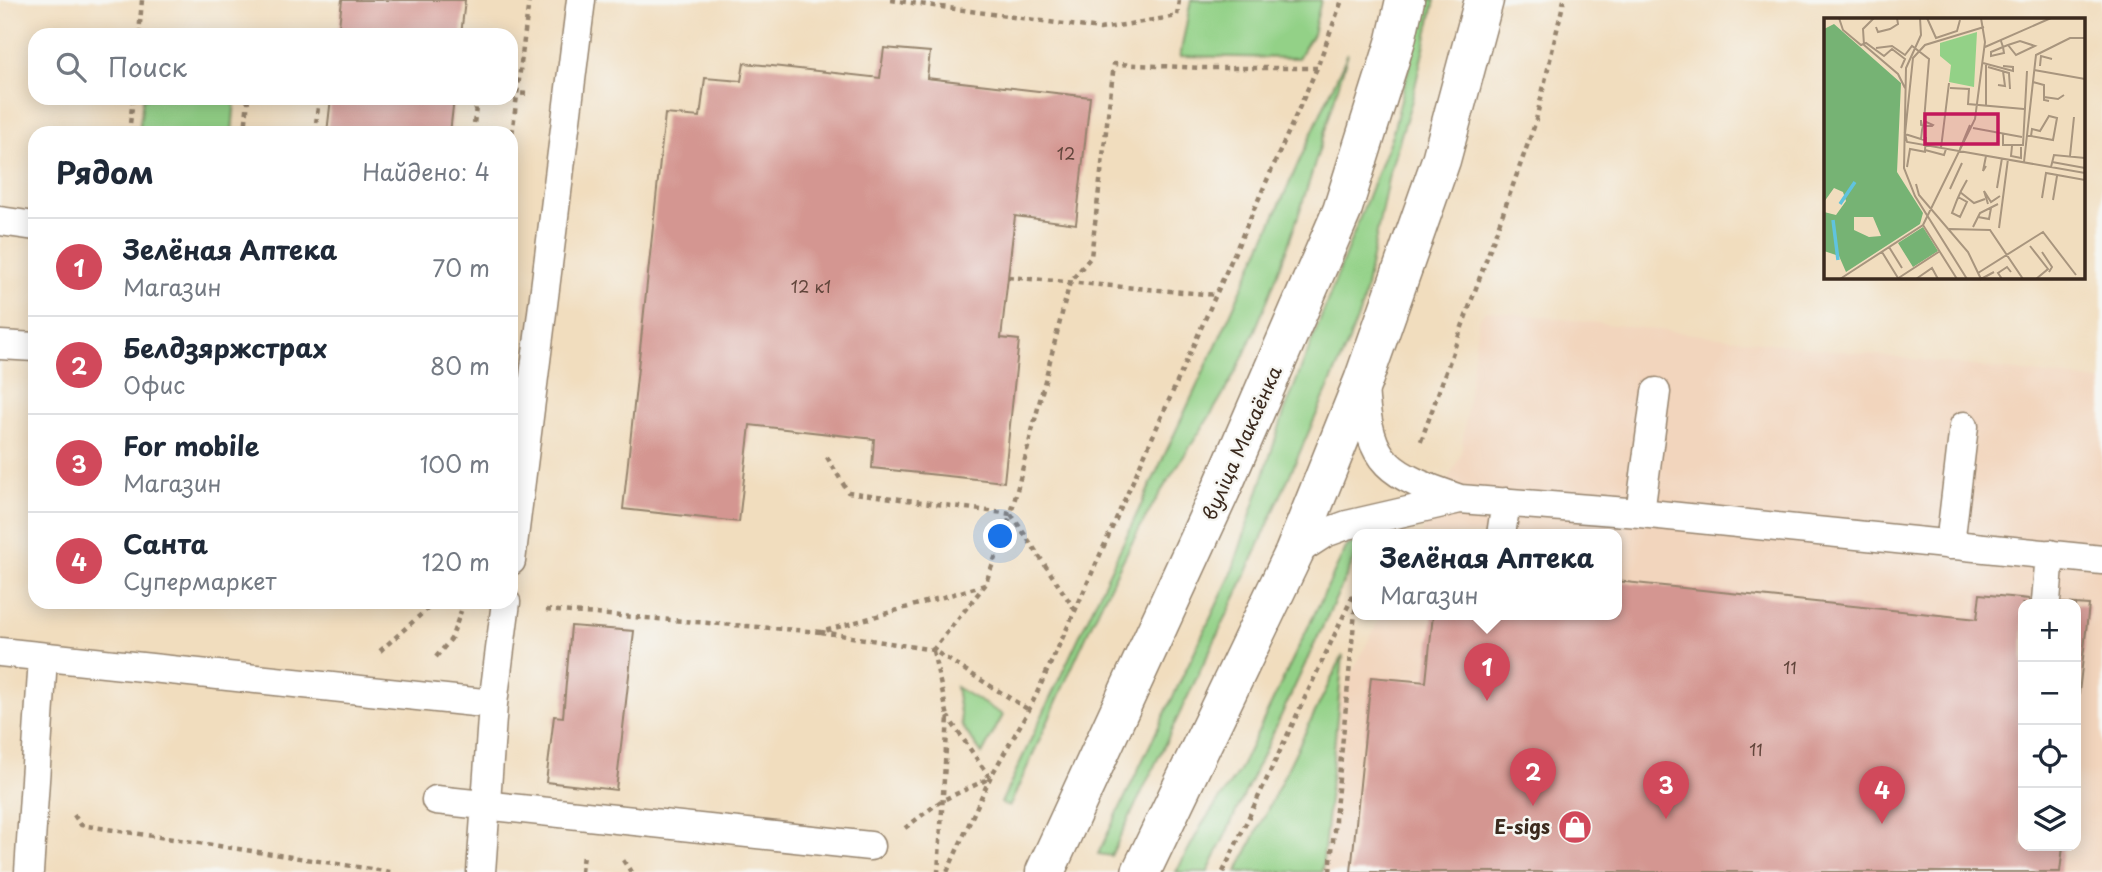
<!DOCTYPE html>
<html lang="ru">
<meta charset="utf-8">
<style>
:root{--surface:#fff;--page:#f2f2f3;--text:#1f2937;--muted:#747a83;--line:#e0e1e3;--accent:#d1495b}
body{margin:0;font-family:"Playpen Sans",sans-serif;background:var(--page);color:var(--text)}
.controls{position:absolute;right:21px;bottom:21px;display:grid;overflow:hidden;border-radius:14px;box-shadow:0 4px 18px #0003}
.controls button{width:63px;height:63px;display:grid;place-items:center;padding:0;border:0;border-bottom:2px solid var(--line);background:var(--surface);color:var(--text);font:35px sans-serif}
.you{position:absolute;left:1001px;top:537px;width:24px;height:24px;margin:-18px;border:5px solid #fff;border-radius:50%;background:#1a73e8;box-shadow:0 0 0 10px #1a73e833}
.badge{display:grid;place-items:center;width:46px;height:46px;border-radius:50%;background:var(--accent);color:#fff;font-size:23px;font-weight:700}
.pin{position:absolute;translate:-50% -58px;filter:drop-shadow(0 2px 4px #0008)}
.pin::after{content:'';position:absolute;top:37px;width:24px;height:21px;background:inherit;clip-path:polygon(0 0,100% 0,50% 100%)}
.popup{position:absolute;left:1352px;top:529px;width:270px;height:91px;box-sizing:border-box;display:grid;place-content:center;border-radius:14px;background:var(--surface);filter:drop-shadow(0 2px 5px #0005);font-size:23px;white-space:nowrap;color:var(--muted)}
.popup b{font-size:26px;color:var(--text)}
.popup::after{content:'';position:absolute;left:50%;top:100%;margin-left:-14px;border:14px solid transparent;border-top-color:var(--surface)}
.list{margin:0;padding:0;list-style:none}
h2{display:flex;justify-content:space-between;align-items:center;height:91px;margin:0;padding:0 28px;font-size:30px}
h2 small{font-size:23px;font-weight:400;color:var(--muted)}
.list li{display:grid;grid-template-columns:46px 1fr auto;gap:21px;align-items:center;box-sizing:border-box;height:98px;padding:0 28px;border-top:2px solid var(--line)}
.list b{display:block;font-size:26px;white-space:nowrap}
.list p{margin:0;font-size:23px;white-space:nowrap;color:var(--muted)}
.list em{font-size:23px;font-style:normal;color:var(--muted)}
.icon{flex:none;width:38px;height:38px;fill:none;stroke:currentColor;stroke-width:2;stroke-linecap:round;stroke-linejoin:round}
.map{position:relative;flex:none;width:2102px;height:872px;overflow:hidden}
.search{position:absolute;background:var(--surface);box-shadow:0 4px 18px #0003;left:28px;top:28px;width:490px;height:77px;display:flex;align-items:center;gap:18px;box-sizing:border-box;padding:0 24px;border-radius:21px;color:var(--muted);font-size:26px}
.panel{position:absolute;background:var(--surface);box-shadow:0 4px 18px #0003;left:28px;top:126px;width:490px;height:483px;border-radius:21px}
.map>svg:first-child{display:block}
.built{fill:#f2d5bd;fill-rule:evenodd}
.green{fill:#93d187;stroke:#677e52;stroke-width:2}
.building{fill:#d49691}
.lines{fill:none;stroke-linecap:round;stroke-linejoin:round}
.lane-casing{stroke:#96846e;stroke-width:31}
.secondary-casing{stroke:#96846e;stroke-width:41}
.path{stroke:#96846e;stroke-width:4.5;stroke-dasharray:5 5;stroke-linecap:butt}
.lane{stroke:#fff;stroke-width:28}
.secondary{stroke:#fff;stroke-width:38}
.labels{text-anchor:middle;stroke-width:5;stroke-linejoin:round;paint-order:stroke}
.number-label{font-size:16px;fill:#61453b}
.street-label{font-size:19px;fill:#3b2a1e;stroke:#f6f6f2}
.poi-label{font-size:19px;font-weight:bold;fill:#3b2a1e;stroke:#f6f6f2;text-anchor:end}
.inset-river{fill:none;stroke:#60c3de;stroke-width:3.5}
.inset-road{fill:none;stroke:#a8957e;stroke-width:2}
.view{fill:#c2185b;fill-opacity:0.15;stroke:#c2185b;stroke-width:3.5}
.inset-edge{fill:none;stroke:#3b2a1e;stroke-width:3.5}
</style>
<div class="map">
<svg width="2102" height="872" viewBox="0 0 2102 872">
<rect width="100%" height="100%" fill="#f6f6f2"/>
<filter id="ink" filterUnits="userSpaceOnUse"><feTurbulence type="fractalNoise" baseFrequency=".0143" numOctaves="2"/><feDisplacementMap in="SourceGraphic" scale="14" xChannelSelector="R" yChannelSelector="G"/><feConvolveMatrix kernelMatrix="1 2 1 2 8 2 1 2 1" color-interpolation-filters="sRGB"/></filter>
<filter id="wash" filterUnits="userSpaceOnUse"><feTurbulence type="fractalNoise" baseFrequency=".00686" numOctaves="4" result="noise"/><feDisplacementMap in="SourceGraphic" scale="28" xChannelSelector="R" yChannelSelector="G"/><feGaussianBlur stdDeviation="1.57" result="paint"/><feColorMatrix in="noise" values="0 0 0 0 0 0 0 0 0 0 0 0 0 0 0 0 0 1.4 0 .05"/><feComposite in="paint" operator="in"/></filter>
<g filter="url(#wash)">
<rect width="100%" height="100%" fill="#f1ddbe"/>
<!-- built -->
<path class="built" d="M 1485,310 L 2102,381 L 2102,872 L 1253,872 L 1381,615 L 1616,615 L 1616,535 L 1421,535 L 1461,454 L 1478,321 ZM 2023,604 L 2076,604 L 2076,846 L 2023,846 Z"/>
<!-- green -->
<path class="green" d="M 1191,0 L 1321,0 L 1313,34 L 1298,58 L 1180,56 Z
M 1425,0 L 1435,0 L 1412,100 L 1389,174 L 1362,306 L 1348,343 L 1239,590 L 1111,856 L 1098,854 L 1231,575 L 1284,413 L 1393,132 Z
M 1348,53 C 1318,155 1288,260 1243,357 C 1215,416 1173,467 1142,524 C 1092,615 1053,713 1009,807 L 1001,803 L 1220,337 Z
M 143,98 L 235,98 L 232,133 L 139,133 Z
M 1357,542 L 1357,553 L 1208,872 L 1176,872 L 1203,823 L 1239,771 L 1347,546 Z
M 1343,655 L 1322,872 L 1237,872 Z
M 956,687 L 1003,715 L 982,754 L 962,726 Z"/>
<g id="blocks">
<!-- building -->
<path class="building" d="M 342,0 L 465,0 L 461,35 L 338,35 Z
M 884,48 L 930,52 L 927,78 L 1090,97 L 1076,224 L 1015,216 L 1001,338 L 1019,340 L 1004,482 L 872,468 L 874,439 L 750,425 L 739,522 L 623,509 L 665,114 L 700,117 L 705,78 L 741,81 L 744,63 L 880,78 Z
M 331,98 L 454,98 L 450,133 L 327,133 Z
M 1616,581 L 1977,619 L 1980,594 L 2029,599 L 2030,604 L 2023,604 L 2023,846 L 2063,846 L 2060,872 L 1351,872 L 1371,677 L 1426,682 L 1433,615 L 1616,615 Z
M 2062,603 L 2089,605 L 2076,719 L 2076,604 Z
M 571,626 L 634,631 L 616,790 L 546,782 L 554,716 L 563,717 Z"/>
</g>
</g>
<g filter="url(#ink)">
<use href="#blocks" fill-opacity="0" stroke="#96846e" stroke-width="2"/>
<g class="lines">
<!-- lane casing -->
<g class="lane-casing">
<path id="lane" d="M 0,221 L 35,226
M 0,345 L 35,347
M 1364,387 C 1369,467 1389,474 1460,499
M 1640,513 L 1656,392
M 1501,535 L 1506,502
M 1950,545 L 1964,426
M 1294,553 L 1325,533 L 1347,525 L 1460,499 L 1640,513 L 2102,560
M 511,561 L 581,0
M 2046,601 L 2050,554
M 0,652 L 493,704
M 436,800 L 870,846
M 29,872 L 43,658
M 481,872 L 493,704 L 506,602"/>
</g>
<!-- secondary casing -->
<g class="secondary-casing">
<path id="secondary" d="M 1045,872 L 1221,490 L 1342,211 L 1396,40 L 1405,0
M 1141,872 L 1294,553 L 1363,381 L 1441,160 L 1484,0"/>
</g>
<!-- path -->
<path class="path" d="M 891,0 L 1100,29 L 1177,16 L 1179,0
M 139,35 L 142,0
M 511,93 L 531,94
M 129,133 L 133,98
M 245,133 L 248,98
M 315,133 L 319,98
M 473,133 L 477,98
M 511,143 L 529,0
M 1008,277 L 1217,295
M 1421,441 L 1535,124 L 1564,0
M 827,457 L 848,492 L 1011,514 L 985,585 L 933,650
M 985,585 L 821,632 L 933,650 L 1029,710
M 546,610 L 821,632
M 1075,610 L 1011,514 L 1070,282 L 1091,257 L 1114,64 L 1204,68 L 1317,68
M 380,651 L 435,602
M 933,651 L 948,717 L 938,872
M 436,657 L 451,639 L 461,611
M 74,815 L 81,825 L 391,872
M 905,828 L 941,801 L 990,778 L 948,717
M 623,860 L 631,872
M 581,872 L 583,855
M 947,872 L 990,778 L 1029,710 L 1075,611 L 1317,68 L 1342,0
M 1223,872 L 1358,585
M 1330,872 L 1357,591"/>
<!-- lane -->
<use href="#lane" class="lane"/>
<!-- secondary -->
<use href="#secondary" class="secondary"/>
</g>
</g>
<!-- icons -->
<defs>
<g id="shop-disc" transform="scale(1.75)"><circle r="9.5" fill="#d1495b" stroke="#f6f6f2"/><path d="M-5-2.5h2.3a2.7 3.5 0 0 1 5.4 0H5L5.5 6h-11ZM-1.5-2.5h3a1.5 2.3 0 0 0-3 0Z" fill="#fff"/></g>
</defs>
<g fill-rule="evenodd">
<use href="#shop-disc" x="1575" y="827"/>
</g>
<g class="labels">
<!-- number labels -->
<g class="number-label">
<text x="1066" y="160">12</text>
<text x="811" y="293">12 к1</text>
<text x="1790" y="674">11</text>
<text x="1756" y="756">11</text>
</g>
<!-- street labels -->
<g class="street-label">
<text transform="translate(1242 443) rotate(-66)" y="7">вуліца Макаёнка</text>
</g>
<!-- poi labels -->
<g class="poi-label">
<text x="1550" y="834">E-sigs</text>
</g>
</g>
<!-- overview -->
<g transform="translate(1824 18)">
<rect width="261" height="261" fill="#f1ddbe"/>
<path d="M 153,14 L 150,69 L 125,64 L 127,47 L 116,38 L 116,25 Z" fill="#93d187"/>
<path d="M 10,6 L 77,65 L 73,154 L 99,195 L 96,206 L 22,254 L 15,238 L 0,233 L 0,194 L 12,197 L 22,183 L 19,174 L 10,170 L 0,184 L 0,11 ZM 30,199 L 49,199 L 57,218 L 45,219 L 30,212 ZM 99,209 L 114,233 L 89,249 L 74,225 Z" fill="#76b374" fill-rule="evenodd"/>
<path class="inset-river" d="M 16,186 L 31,164M 9,202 L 14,242"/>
<path class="inset-road" d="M 15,0 L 19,12 L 37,27 L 42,25 L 60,38 L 68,31 L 81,41 L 77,50M 50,0 L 39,11 L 40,27 L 74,56 L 81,70M 96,0 L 97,17 L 82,50 L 80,150 L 91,178 L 143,261M 103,0 L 112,20 L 133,13 L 136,2M 52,9 L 54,14 L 66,11 L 74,6 L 73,0M 177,23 L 179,29 L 184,27 L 196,23 L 211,28 L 192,37 L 184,27M 161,29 L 227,0M 179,29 L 180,35 L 167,38 L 167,34 ZM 52,30 L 68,28 L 81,37 L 88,28 L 105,41 L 100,103M 159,45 L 189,53 L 189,49 L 179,48M 216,48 L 217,38 L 228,41M 164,49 L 185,55 L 186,71M 210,52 L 261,61M 209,64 L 220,67 L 220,82 L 225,83M 174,67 L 181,68 L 179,53M 126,70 L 145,71 L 144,86 L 200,91M 220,79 L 234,81 L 240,77M 162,88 L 162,47M 149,110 L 198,119M 81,116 L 89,40 L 101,27 L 160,9M 179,116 L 179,127 L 199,127 L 203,53M 203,118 L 207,118 L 229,122 L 233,100 L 225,98 L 216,113 L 208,111 L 207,118M 102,119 L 101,132 L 120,137 L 122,131M 97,122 L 98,112 L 99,108 L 100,103 L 109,107 L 108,108 L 99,108 L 97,107 L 97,102M 100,122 L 81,116 L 83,124 L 261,155M 188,128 L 187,138 L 197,140 L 197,129M 117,130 L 125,65M 136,131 L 146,107M 162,138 L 159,153 L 162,148M 246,138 L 250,99M 200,144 L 212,37 L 246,20 L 261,20M 228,144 L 261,150M 83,149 L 86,131 L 102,134M 227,149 L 230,137 L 261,140M 92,166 L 95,177 L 144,234 L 157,261 L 170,254M 173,170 L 178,140M 126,171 L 138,145M 136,174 L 150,185 L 161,181M 134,179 L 143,184 L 136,199 L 128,195 L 133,182 L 137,173 L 143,162M 218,180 L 222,155 L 261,162M 229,182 L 233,158M 164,186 L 160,173 L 167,184 L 176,178M 154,199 L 165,201 L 167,190M 99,207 L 133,261M 149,209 L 156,195 L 174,186M 175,210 L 184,141M 125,211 L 166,212 L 199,261M 206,228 L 224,251 L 212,261M 65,229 L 78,250M 58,234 L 74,260M 218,234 L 228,249 L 225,254M 154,255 L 219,214 L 252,257M 16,261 L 99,207 L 151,101 L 161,24 L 157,0M 73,261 L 116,233M 92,261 L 108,250 L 114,261M 178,261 L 174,255 L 183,249 L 187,254"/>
<path class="view" d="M 101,96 L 174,96 L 174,126 L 101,126 Z"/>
<rect width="261" height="261" class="inset-edge"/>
</g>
</svg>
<div class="controls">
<button>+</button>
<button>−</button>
<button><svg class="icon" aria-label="locate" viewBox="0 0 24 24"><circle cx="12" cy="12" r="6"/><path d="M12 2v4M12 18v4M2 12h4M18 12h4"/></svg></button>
<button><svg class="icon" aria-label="layers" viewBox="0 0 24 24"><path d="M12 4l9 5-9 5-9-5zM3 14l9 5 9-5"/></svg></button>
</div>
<div class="you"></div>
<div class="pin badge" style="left:1487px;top:701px">1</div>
<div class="popup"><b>Зелёная Аптека</b>Магазин</div>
<div class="pin badge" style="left:1533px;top:806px">2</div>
<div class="pin badge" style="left:1666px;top:819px">3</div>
<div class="pin badge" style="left:1882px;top:824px">4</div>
<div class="search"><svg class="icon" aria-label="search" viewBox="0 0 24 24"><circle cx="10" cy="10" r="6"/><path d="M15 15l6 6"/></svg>Поиск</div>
<section class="panel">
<h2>Рядом<small>Найдено: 4</small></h2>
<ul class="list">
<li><span class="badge">1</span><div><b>Зелёная Аптека</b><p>Магазин</p></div><em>70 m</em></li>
<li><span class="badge">2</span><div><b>Белдзяржстрах</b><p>Офис</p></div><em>80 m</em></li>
<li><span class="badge">3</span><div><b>For mobile</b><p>Магазин</p></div><em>100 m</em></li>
<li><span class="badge">4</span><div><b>Санта</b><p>Супермаркет</p></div><em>120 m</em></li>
</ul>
</section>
</div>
